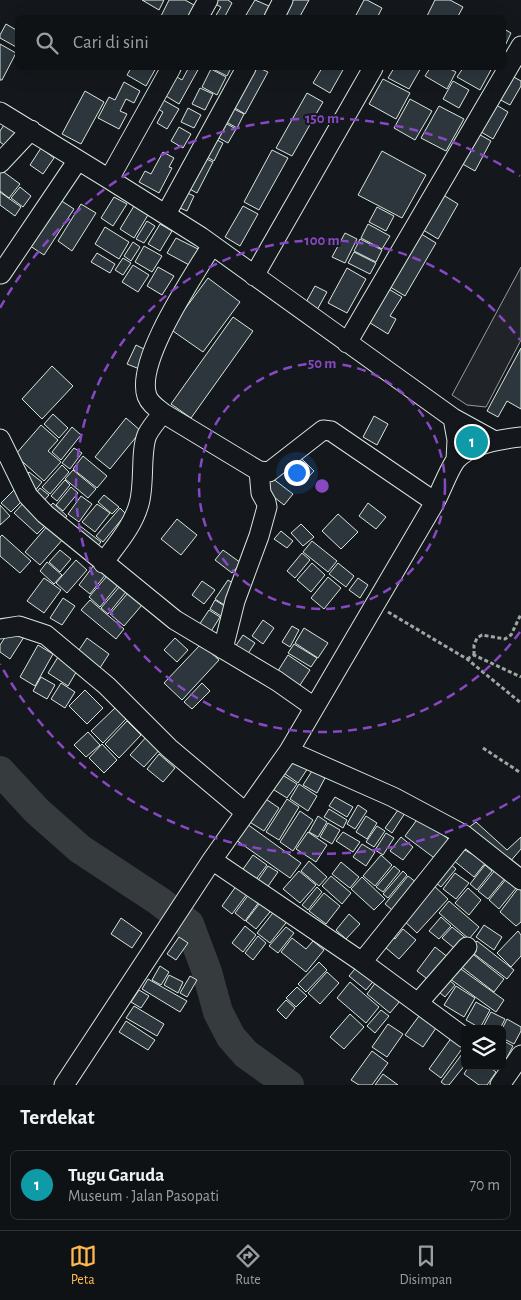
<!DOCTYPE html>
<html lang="id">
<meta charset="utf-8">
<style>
:root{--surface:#0f1215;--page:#181b1e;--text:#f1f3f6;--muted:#9b9ea0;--line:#2f3234;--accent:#ffb74d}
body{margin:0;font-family:"Alegreya Sans",sans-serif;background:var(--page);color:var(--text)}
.controls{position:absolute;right:15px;bottom:15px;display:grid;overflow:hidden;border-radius:8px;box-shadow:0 5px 20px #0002}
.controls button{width:45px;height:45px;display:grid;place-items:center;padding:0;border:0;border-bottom:1px solid var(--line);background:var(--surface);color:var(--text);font:25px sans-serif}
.you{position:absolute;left:296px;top:472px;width:18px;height:18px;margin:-12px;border:4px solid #fff;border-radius:50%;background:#1a73e8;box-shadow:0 0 0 8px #1a73e833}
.badge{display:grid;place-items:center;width:32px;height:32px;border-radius:50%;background:var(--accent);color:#fff;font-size:16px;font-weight:700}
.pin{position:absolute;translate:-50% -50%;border:2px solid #fff;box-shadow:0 1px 5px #0006}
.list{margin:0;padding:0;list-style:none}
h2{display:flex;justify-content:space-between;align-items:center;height:65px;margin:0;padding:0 20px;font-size:21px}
h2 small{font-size:16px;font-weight:400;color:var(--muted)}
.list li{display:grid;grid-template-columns:32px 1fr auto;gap:15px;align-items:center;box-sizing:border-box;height:70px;margin:0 10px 10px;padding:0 10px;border:1px solid var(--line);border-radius:8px}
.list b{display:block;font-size:19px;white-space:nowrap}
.list p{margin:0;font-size:16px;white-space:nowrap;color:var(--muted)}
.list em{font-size:16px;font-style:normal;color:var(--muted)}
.icon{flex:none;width:28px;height:28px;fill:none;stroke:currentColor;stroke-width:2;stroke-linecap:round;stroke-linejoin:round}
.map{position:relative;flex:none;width:521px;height:1085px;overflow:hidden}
.search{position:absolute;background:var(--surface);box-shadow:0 5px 20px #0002;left:15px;right:15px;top:15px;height:55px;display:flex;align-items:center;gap:12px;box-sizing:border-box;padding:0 18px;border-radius:8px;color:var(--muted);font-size:19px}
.sheet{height:145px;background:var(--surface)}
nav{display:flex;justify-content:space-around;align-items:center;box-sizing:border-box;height:70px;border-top:1px solid var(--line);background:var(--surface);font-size:14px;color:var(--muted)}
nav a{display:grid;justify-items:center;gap:2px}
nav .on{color:var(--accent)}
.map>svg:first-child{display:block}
.green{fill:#202428;stroke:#939e99}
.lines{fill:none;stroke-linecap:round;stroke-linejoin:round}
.river{stroke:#363b3e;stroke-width:30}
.building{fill:#2c363c;stroke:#d8e6dc}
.minor-casing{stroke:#d8e6dc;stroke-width:21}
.path{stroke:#9da8a2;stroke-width:3;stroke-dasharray:4 2.5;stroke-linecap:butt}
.minor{stroke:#14181c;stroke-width:19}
.ring{fill:none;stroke:#8948c3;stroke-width:2.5;stroke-dasharray:9 6}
.centre{fill:#8948c3;stroke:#14181c;stroke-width:2.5}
.ring-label{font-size:15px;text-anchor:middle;font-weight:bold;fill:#8948c3;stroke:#14181c;stroke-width:4;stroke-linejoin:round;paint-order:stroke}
</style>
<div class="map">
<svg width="521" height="1085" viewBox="0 0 521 1085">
<rect width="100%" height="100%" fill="#14181c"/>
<!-- green -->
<path class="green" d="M 521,267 L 521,340 L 486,407 L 467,405 L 452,395 Z"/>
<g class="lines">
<!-- river -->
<path class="river" d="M 0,771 L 37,811 L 80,849 L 159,901 L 189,924 L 207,972 L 218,1012 L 231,1037 L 246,1054 L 289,1085"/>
</g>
<!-- building -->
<path class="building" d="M 142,0 L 164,0 L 159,10 Z
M 169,0 L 185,0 L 194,5 L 187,18 L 160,18 Z
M 212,0 L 228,0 L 232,3 L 224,18 L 204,18 L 207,12 L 215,17 L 221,7 L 211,2 Z
M 255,0 L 269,6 L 263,18 L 251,18 L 246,15 Z
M 289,0 L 309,0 L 299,18 L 279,18 Z
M 364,0 L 367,0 L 382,8 L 377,18 L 355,17 Z
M 435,0 L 450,0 L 463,7 L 457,18 L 426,18 Z
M 6,24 L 18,31 L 18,48 L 0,38 L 0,35 Z
M 504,29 L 511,33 L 504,48 Z
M 0,44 L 16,53 L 2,80 L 0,80 Z
M 131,68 L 156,68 L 146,86 L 127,75 Z
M 184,68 L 199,68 L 179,104 L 161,93 L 172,74 L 182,80 L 188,69 Z
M 213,68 L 231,68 L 227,76 L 213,69 Z
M 250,68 L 259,68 L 268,72 L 245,114 L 230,105 Z
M 322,68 L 344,68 L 330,93 L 313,83 Z
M 394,68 L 421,68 L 409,89 L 388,78 Z
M 430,68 L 448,68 L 456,72 L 447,89 L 425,76 Z
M 463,68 L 492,68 L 480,90 L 457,77 Z
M 211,69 L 226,77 L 217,95 L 202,87 Z
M 508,74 L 521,81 L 521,86 L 510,105 L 495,97 Z
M 383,79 L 410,93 L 396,119 L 369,104 Z
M 453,81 L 469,90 L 459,108 L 443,99 Z
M 124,82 L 140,91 L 134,103 L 126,99 L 120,111 L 127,114 L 119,129 L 98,118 L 109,97 L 115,100 Z
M 200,88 L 213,94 L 205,110 L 192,104 Z
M 85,91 L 104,102 L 81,144 L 62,134 Z
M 307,93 L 323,102 L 292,156 L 276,148 Z
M 158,97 L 179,109 L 167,129 L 157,123 L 163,112 L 153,106 Z
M 410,99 L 432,111 L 415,140 L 394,128 Z
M 493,103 L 508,112 L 493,139 L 478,130 Z
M 228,106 L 244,114 L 237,128 L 221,119 Z
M 439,106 L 464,119 L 446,151 L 421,138 Z
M 188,108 L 201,115 L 194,128 L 181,122 Z
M 220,120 L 236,129 L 228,143 L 212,134 Z
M 6,122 L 20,133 L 8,148 L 0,142 L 0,131 Z
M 179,127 L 191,134 L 183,148 L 171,141 Z
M 475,132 L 491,141 L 475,171 L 459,162 Z
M 211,137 L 223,143 L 214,161 L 202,154 Z
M 41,148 L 54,158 L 43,174 L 30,165 Z
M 272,150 L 288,158 L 259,210 L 244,202 Z
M 382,151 L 426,175 L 402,218 L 358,195 Z
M 163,152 L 174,158 L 169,167 L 172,168 L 159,193 L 139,182 L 145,171 L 151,174 Z
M 200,156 L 213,162 L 197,193 L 184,186 Z
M 1,170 L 20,184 L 9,198 L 0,191 L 0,172 Z
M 20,187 L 31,196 L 23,207 L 11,198 Z
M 181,190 L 194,196 L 187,211 L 173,205 Z
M 0,192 L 21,207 L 15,216 L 0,205 Z
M 440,193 L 458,204 L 438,239 L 420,228 Z
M 114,197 L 127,204 L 113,226 L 101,218 Z
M 57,198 L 74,209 L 44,255 L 27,244 Z
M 81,204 L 96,213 L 72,251 L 58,241 Z
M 134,206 L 148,215 L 134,238 L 120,229 Z
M 243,206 L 258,214 L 240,246 L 225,237 Z
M 377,207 L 394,216 L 386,231 L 369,222 Z
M 147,221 L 155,226 L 144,243 L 136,239 Z
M 160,224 L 172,231 L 160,251 L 148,244 Z
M 368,224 L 390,236 L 382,249 L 361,238 Z
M 105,227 L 129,242 L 119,259 L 95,244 Z
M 418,232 L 436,243 L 405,296 L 387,285 Z
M 345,233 L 357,239 L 345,263 L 332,257 Z
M 176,238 L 200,250 L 191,266 L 167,253 Z
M 360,239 L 382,250 L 376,262 L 354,251 Z
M 133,242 L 140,247 L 131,261 L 124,256 Z
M 144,246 L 162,256 L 152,272 L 135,262 Z
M 354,252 L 376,263 L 370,274 L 348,263 Z
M 97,253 L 115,264 L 110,273 L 91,262 Z
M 123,258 L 131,263 L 123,275 L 115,270 Z
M 133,265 L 149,275 L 138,292 L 122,282 Z
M 158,267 L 174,276 L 162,295 L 147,286 Z
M 347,268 L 366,279 L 347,313 L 328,303 Z
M 208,278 L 240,302 L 203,352 L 170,329 Z
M 315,286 L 327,292 L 317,310 L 305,304 Z
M 387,288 L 402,297 L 390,316 L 396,319 L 388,334 L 367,321 Z
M 233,317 L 253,331 L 191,418 L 171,404 Z
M 136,345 L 150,352 L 142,370 L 127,364 Z
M 521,348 L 521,409 L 507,401 L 498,417 L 487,411 Z
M 52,366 L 73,386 L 42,419 L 22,399 Z
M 53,414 L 68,428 L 59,438 L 44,424 Z
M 374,416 L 388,424 L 377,445 L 363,437 Z
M 126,418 L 141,431 L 110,469 L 95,457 Z
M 41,425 L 58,440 L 48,451 L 61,462 L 44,481 L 15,455 Z
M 72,427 L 81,435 L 61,460 L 52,452 Z
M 74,448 L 82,453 L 70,469 L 62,463 Z
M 297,454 L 314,471 L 301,485 L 283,468 Z
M 83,456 L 107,476 L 97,488 L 73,469 Z
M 62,465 L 69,472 L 50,494 L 42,487 Z
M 73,470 L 96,489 L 88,498 L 65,479 Z
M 29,472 L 42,482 L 34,492 L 26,485 L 31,480 L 26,476 Z
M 272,478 L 293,494 L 284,505 L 264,489 Z
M 65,480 L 70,485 L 57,501 L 51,496 Z
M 17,487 L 26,497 L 11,512 L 1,503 Z
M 71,487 L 78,493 L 63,511 L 56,505 Z
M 40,488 L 49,495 L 40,505 L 32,498 Z
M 104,495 L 119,507 L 112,514 L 98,502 Z
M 81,496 L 92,504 L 79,522 L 68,514 Z
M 26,500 L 49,522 L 37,534 L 14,513 Z
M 53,503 L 67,516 L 60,525 L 45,511 Z
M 368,503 L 386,517 L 376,529 L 359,516 Z
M 97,504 L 110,513 L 95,532 L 82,522 Z
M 0,505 L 10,516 L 0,525 Z
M 120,508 L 126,514 L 103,542 L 96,536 Z
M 338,514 L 358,532 L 341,549 L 322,531 Z
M 177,519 L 197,535 L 181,555 L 161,539 Z
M 49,524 L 64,538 L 40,565 L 25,552 Z
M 301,524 L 314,537 L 303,546 L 291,533 Z
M 80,526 L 101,542 L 96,548 L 75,532 Z
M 281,531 L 293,541 L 287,548 L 274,539 Z
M 2,535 L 31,561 L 20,573 L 0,556 L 0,537 Z
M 312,541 L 337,561 L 328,572 L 303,552 Z
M 60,550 L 71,559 L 60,572 L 49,562 Z
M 223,550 L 241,563 L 232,573 L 215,560 Z
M 302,553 L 310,560 L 295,578 L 287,571 Z
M 76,560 L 87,570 L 67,593 L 56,583 Z
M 47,562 L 62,575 L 54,584 L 40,571 Z
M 312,563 L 325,575 L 311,592 L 297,580 Z
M 338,563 L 354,576 L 346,587 L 329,574 Z
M 94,565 L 106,574 L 90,594 L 79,585 Z
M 107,576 L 118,585 L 100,607 L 89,597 Z
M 328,577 L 341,588 L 324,609 L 311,598 Z
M 44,578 L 61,590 L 44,613 L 27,601 Z
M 358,578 L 368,585 L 360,598 L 349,590 Z
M 228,580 L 239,587 L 226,606 L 215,599 Z
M 202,581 L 215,590 L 204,604 L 192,595 Z
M 120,586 L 126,592 L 108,614 L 101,608 Z
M 128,593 L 142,605 L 124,626 L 110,614 Z
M 63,598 L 75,606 L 62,625 L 50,618 Z
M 90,600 L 124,629 L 116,639 L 81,610 Z
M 215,600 L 226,607 L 221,616 L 210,609 Z
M 209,610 L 220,617 L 210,633 L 199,625 Z
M 263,620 L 274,628 L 263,644 L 252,636 Z
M 292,626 L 299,630 L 290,647 L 282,642 Z
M 11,628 L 24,637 L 10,659 L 0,652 L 0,645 Z
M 304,628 L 328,643 L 318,658 L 295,643 Z
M 243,635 L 255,643 L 245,658 L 233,650 Z
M 87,638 L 109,654 L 98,671 L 75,656 Z
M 175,638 L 188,650 L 177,662 L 164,650 Z
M 201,644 L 219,660 L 182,700 L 164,683 Z
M 294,644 L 317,658 L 311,667 L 288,653 Z
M 38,645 L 53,654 L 35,686 L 20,677 Z
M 288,655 L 310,670 L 298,688 L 276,674 Z
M 58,657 L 78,669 L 68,686 L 48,673 Z
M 41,677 L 55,685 L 47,699 L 33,691 Z
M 61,683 L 75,692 L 65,708 L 51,699 Z
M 202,683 L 210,691 L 192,709 L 184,702 Z
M 85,690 L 103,708 L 87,724 L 69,706 Z
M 115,708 L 126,719 L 103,743 L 91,731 Z
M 127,721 L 141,735 L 119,758 L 105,744 Z
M 88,732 L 100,745 L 86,757 L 74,745 Z
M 148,735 L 162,747 L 144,767 L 130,755 Z
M 102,744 L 117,760 L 104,773 L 89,758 Z
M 159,754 L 175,768 L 163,782 L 147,769 Z
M 291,756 L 308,768 L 298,783 L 281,771 Z
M 312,771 L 325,778 L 317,793 L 303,785 Z
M 281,774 L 297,784 L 287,798 L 271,788 Z
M 299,784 L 317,796 L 308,811 L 290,799 Z
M 263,797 L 279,808 L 264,831 L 248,821 Z
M 335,797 L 353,807 L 347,817 L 329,806 Z
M 287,799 L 299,807 L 279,840 L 266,832 Z
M 358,805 L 367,811 L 355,829 L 347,824 Z
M 401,806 L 407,810 L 392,833 L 385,828 Z
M 329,809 L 347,820 L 343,828 L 324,817 Z
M 300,811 L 313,820 L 293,851 L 280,842 Z
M 318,816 L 327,822 L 318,837 L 309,832 Z
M 366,816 L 377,823 L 367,839 L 356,832 Z
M 419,817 L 451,841 L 437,860 L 405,836 Z
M 476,822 L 507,850 L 521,837 L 521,849 L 508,864 L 468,828 Z
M 328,823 L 340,830 L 332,844 L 320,837 Z
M 247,824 L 301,863 L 290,878 L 236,840 Z
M 377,826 L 385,831 L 374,847 L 366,842 Z
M 308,832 L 327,845 L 316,862 L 296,849 Z
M 343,832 L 360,842 L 353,852 L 336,841 Z
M 386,833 L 394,838 L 383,855 L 375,850 Z
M 401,837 L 413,847 L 403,860 L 390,851 Z
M 362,844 L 375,852 L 366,866 L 353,857 Z
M 463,849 L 486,862 L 474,877 L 453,860 Z
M 253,855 L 267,865 L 254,882 L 241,872 Z
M 381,855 L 392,865 L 375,886 L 363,876 Z
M 446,860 L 456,869 L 441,887 L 431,879 Z
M 309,861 L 327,877 L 319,886 L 301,871 Z
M 341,862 L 359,877 L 350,888 L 332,874 Z
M 485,865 L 492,871 L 477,890 L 470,884 Z
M 268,866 L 278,872 L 264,892 L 254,886 Z
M 394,866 L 400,871 L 383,892 L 376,887 Z
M 496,869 L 506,877 L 488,899 L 478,891 Z
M 299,871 L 316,885 L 300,903 L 283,889 Z
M 403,871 L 407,875 L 388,898 L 383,894 Z
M 455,873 L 469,883 L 456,899 L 443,889 Z
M 331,876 L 351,893 L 342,904 L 322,886 Z
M 408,876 L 421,886 L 398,915 L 385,904 Z
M 362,877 L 385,899 L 374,910 L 351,889 Z
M 507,878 L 517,887 L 499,909 L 489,900 Z
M 239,882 L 250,890 L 232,914 L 222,906 Z
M 431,883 L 448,899 L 417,933 L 399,916 Z
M 317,887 L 322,892 L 308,910 L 302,905 Z
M 519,887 L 521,889 L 521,922 L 516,926 L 500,912 Z
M 468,888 L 481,900 L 469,915 L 455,903 Z
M 252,890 L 262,898 L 245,921 L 235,913 Z
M 324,893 L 340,906 L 326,924 L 309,911 Z
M 263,899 L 274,907 L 256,929 L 246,921 Z
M 449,901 L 479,927 L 469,939 L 439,913 Z
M 276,909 L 289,919 L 270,943 L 257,933 Z
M 349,914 L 360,924 L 346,939 L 336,930 Z
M 441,917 L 451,926 L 439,939 L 429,931 Z
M 121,918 L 142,933 L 132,948 L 111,934 Z
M 484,925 L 502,937 L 494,950 L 476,937 Z
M 245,926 L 256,935 L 243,952 L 232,943 Z
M 286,927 L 294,933 L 278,953 L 269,946 Z
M 452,927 L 468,940 L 459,952 L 442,938 Z
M 403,929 L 416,940 L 399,959 L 379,942 L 387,932 L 395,939 Z
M 518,931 L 521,935 L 521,956 L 511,967 L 497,953 Z
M 258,936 L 266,943 L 253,960 L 245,953 Z
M 179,937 L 188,943 L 176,960 L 167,954 Z
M 292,938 L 306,949 L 313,941 L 324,950 L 306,972 L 281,952 Z
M 477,941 L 514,970 L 507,979 L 469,950 Z
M 435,947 L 449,958 L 431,982 L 417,971 Z
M 469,951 L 504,979 L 494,992 L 458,964 Z
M 319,962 L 327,970 L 306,992 L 298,984 Z
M 359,964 L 376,978 L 366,990 L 349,976 Z
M 454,964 L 504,1000 L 496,1012 L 446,976 Z
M 160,966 L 169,972 L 161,985 L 152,980 Z
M 327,972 L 339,983 L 320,1004 L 308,993 Z
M 169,975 L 183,982 L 178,993 L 164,985 Z
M 190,976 L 197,980 L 187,997 L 180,993 Z
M 444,976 L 455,985 L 445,997 L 434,988 Z
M 148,979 L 187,1001 L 180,1012 L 142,989 Z
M 350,982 L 379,1007 L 366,1023 L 337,998 Z
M 376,982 L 400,1001 L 390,1013 L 367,994 Z
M 456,986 L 475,998 L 464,1017 L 444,1005 Z
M 297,987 L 307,996 L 296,1007 L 286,998 Z
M 139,990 L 149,996 L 141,1008 L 131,1002 Z
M 286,1000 L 295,1008 L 286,1019 L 277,1010 Z
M 476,1002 L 490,1010 L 480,1028 L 466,1020 Z
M 134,1006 L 164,1024 L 157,1036 L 126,1018 Z
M 381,1010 L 389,1016 L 375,1033 L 367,1026 Z
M 491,1012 L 505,1019 L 500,1029 L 487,1029 L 483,1027 Z
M 350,1014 L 364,1027 L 344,1049 L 330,1037 Z
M 419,1016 L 436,1028 L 423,1047 L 405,1035 Z
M 507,1019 L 521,1027 L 521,1031 L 514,1044 L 502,1038 L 502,1029 Z
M 126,1021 L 155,1040 L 148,1050 L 119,1032 Z
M 388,1024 L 403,1034 L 387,1057 L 372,1047 Z
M 452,1037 L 464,1046 L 441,1078 L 429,1069 Z
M 502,1040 L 513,1046 L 504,1063 L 502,1062 Z
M 465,1050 L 465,1065 L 449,1085 L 445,1085 L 441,1082 Z
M 372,1051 L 388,1063 L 372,1085 L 359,1085 L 351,1080 Z
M 469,1066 L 488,1066 L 496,1072 L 487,1085 L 479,1085 L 464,1074 Z
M 383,1074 L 398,1085 L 375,1085 Z"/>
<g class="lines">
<!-- minor casing -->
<g class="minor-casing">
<path id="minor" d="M 198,18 L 208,0
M 274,18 L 283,0
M 0,112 L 109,179 L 201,237 L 453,418 L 493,440
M 0,163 L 31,130
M 109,179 L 171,68
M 166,214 L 246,68
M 212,245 C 193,277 135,361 147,396 C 150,404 157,408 163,413 L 259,471 L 269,472 L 323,430 L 331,431 L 435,502
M 1,274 L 78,160
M 254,276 L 373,68
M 347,343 L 521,46
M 453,418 L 457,440 L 456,460
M 0,439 L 28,496 L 45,514 L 175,620 L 277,681 L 314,707
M 103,563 C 117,544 133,526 139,504 C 145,484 140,452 147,435 C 151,427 157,420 163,413
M 0,629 L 19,626 L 46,635 L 107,686 L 169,748 L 245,812
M 223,649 L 235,601 L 259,536 L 267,507 L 266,502 L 261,493 L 259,471
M 289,751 L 393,797 L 464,835 L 521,880
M 212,860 L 362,962 L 465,1038
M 362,962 L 464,835
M 418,1003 L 467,947
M 64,1085 L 212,860 L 289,751 L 435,502 C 441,491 449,469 456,460 C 470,444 501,439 521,437
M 500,1085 L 521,1055"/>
</g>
<!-- path -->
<path class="path" d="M 388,612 L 467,659 L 521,703
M 474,655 L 474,645 L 477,638 L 482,635 L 505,639 L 511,635 L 521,614
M 467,659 L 474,655 L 521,677
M 483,748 L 521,773"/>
<!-- minor -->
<use href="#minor" class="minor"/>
</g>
<!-- distance rings -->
<g class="ring">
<circle cx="322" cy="486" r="123"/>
<path d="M520 632A246 246 0 1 1 520 340"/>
<path d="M520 796A368 368 0 0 1 0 664M0 308A368 368 0 0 1 520 176"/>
</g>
<circle cx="322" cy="486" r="8" class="centre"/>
<g class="ring-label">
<text x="322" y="123">150 m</text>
<text x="322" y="245">100 m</text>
<text x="322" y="368">50 m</text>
</g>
</svg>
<div class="controls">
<button><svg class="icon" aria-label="layers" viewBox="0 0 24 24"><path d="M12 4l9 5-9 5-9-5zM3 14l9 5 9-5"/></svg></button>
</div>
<div class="you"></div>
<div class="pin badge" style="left:472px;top:442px;background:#0f9aa8">1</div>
<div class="search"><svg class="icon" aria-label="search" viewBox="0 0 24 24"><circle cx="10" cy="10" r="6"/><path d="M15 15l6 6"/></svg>Cari di sini</div>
</div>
<section class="sheet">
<h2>Terdekat<small></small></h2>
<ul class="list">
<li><span class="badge" style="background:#0f9aa8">1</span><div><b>Tugu Garuda</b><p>Museum · Jalan Pasopati</p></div><em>70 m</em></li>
</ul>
</section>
<nav>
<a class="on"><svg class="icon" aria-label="map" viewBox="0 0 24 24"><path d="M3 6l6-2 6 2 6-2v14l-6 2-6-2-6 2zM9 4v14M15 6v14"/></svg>Peta</a>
<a><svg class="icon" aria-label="directions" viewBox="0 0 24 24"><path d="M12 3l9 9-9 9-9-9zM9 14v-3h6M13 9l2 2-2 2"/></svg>Rute</a>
<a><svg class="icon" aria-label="saved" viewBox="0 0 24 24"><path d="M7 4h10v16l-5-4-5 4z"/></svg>Disimpan</a>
</nav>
